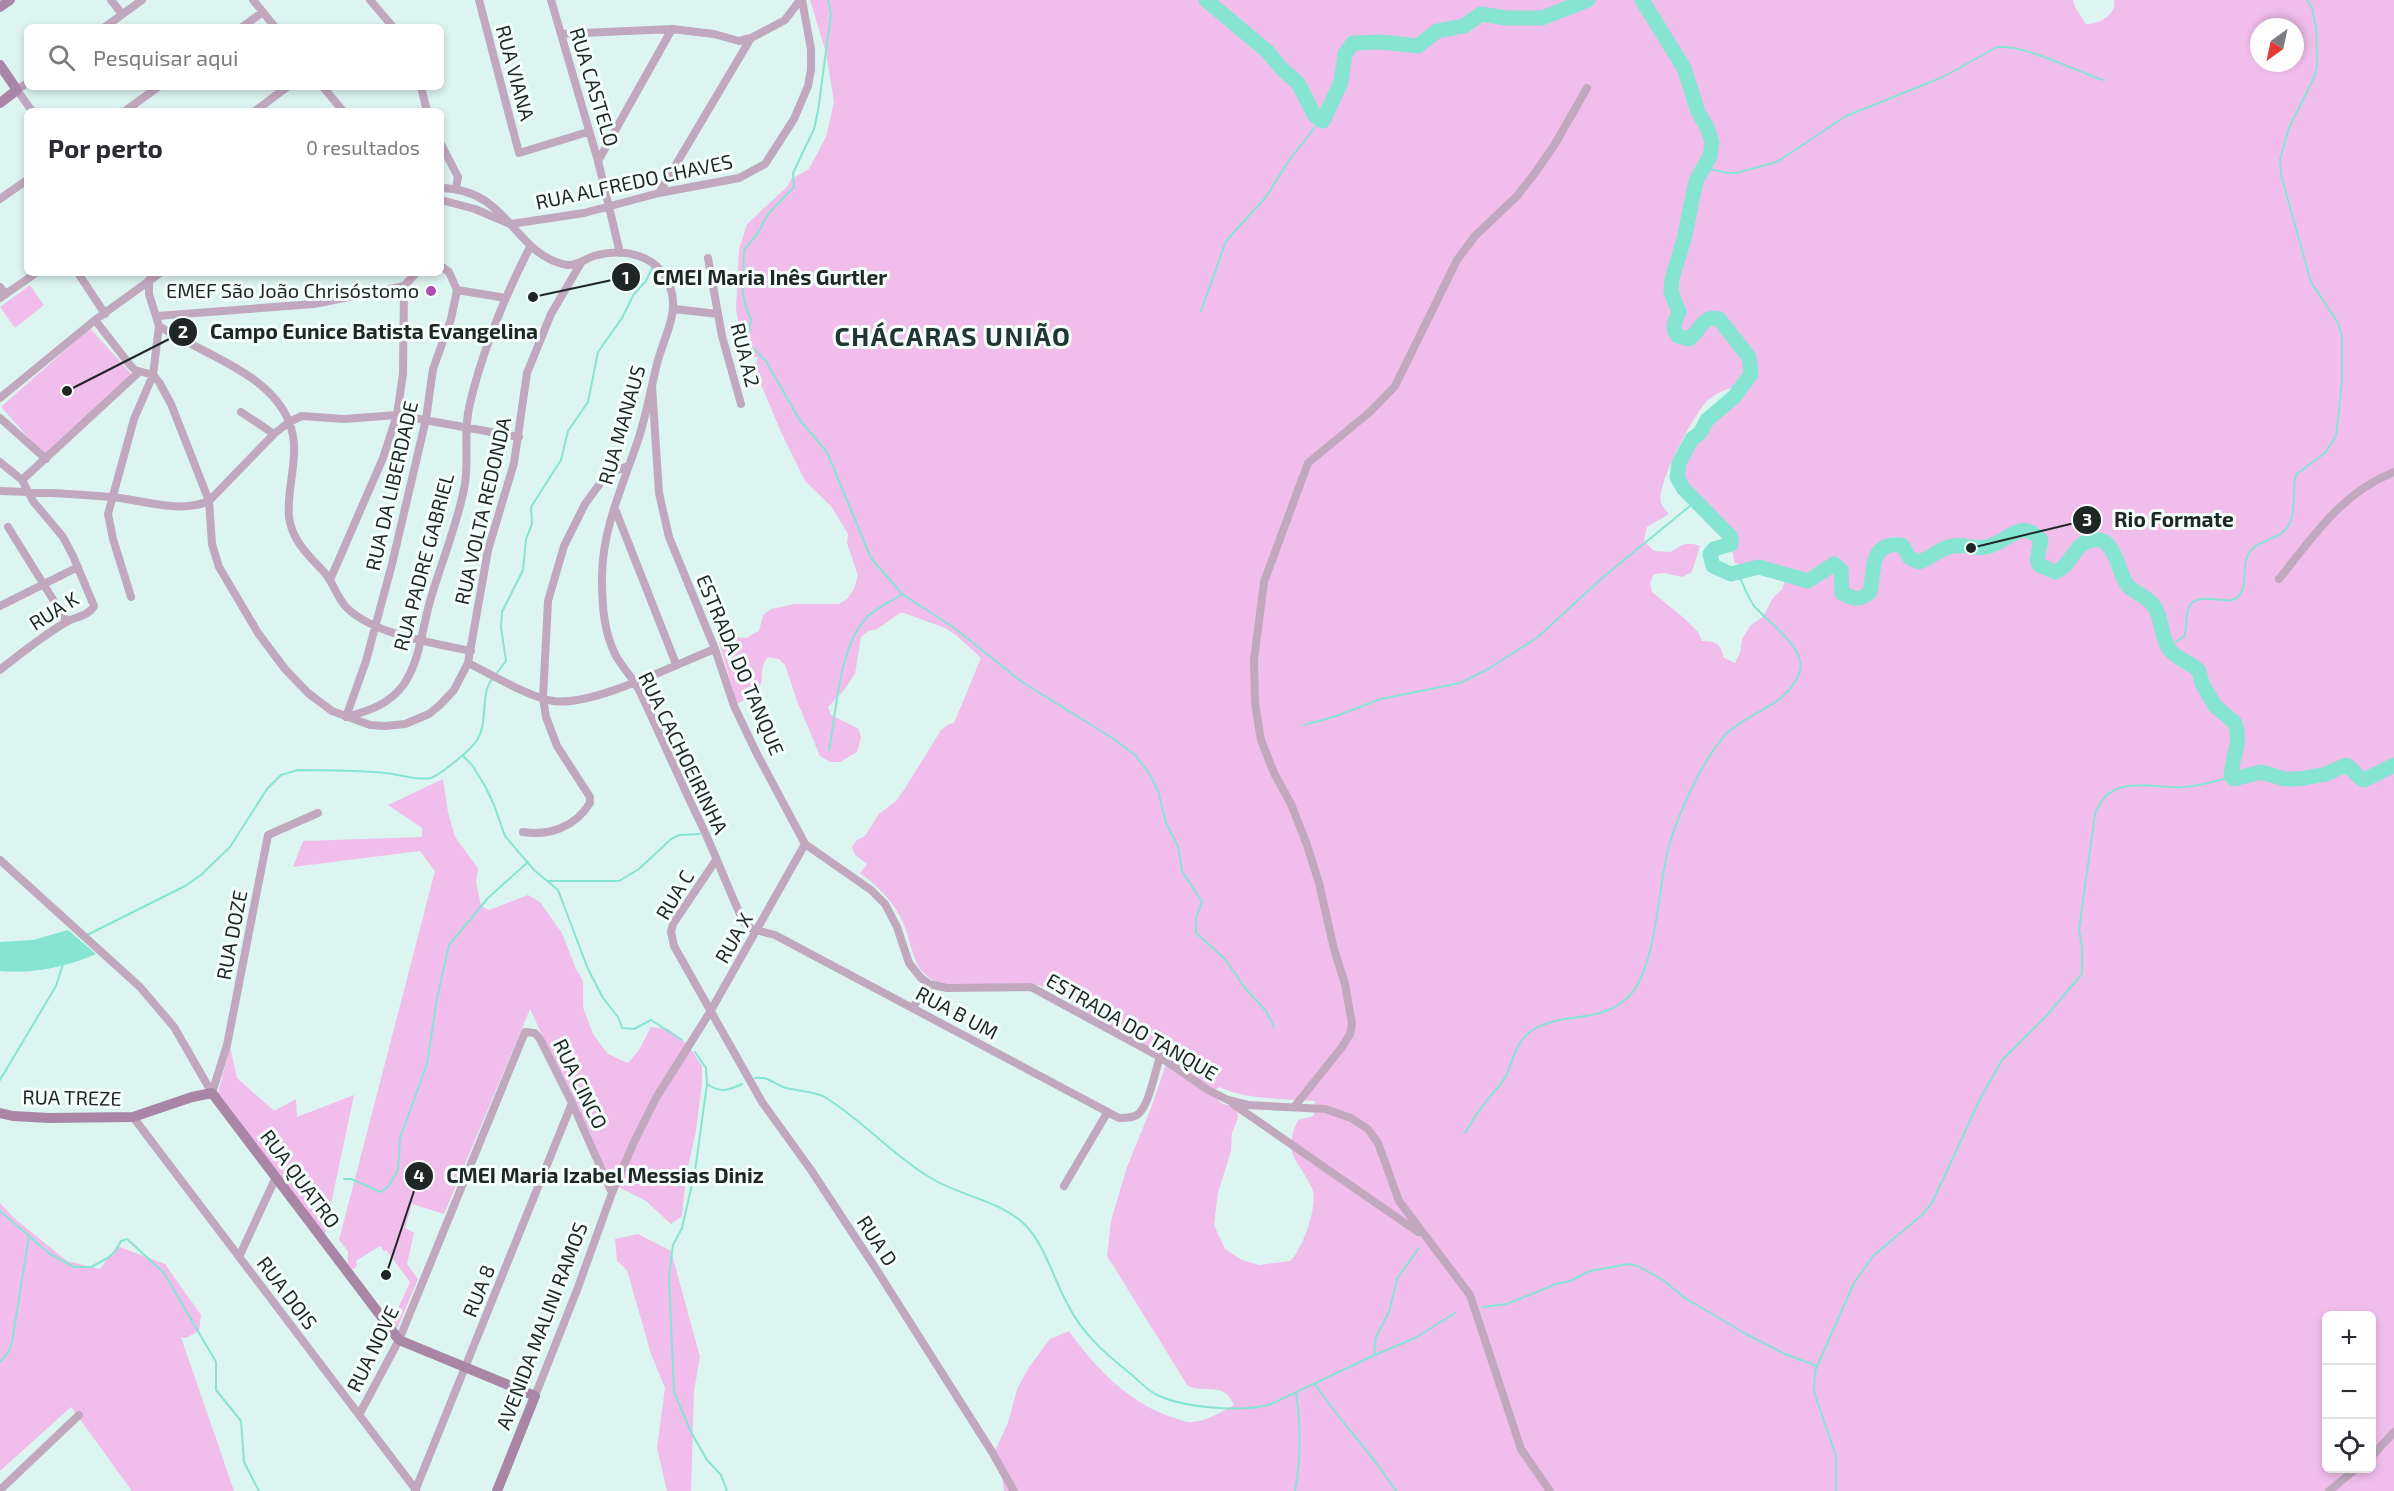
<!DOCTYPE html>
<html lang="pt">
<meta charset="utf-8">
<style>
:root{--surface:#fff;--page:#f2f2f3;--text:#2b2b33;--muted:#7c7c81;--line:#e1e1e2}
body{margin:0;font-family:"Exo 2",sans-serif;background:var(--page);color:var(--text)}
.controls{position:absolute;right:18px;bottom:18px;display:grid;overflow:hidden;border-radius:9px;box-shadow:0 3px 9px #0003}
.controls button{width:54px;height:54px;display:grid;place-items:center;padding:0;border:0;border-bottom:2px solid var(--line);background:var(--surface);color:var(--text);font:30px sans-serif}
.compass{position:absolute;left:2250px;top:18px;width:54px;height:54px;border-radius:50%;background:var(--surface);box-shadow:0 3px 9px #0003;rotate:213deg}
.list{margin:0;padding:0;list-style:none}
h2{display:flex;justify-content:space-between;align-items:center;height:78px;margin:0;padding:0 24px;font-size:26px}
h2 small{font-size:20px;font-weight:400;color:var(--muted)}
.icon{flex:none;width:33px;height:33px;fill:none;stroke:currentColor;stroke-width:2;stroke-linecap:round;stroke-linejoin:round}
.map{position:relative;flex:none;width:2394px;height:1491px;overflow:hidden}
.search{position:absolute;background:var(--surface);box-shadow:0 3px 9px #0003;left:24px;top:24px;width:420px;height:66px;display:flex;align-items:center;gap:15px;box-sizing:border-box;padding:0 21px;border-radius:9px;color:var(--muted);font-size:22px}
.panel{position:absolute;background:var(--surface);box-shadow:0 3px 9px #0003;left:24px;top:108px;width:420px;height:168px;border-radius:9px}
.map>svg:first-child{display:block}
.green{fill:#f1beec;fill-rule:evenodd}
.water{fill:#86e4d3}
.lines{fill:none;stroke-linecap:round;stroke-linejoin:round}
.stream{stroke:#86e4d3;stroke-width:2}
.river{stroke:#86e4d3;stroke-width:15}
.street{stroke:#c1a8be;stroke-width:8}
.secondary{stroke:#aa86a6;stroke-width:10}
.poi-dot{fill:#b44cae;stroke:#f4fffc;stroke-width:2}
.labels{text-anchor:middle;stroke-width:6;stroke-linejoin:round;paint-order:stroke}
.street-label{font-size:20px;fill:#1e2725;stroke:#f4fffc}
.poi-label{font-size:20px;fill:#1e2725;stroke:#f4fffc;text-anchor:end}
.district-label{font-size:26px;font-weight:bold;letter-spacing:1.5px;fill:#213632;stroke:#f4fffc}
.leader{fill:none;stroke:#1e2725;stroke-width:2}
.callout-dot{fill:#1e2725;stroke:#f4fffc;stroke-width:2}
.mark-label{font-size:18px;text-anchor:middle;font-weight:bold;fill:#fff}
.callout-label{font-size:21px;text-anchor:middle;font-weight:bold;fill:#1e2725;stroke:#f4fffc;stroke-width:6;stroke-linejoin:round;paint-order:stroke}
</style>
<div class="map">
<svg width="2394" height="1491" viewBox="0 0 2394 1491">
<rect width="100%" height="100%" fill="#dcf5f0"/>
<!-- green -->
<path class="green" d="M 810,0 L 2073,0 L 2075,7 L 2086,24 C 2099,25 2118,13 2114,0 L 2394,0 L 2394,1491 L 1004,1491 L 1001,1472 L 992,1457 L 1008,1423 L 1017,1389 L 1029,1367 L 1050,1339 L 1069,1331 C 1095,1368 1130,1404 1174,1418 C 1180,1419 1186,1423 1192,1422 C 1207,1421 1221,1412 1234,1405 C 1223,1381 1210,1394 1188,1386 L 1107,1256 L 1111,1221 L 1127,1167 L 1151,1108 L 1167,1061 C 1137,1043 1107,1025 1077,1007 C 1067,1000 1054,989 1042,986 C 1010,978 959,993 933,980 C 912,969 912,944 904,925 C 896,904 878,886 860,873 L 867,864 L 855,855 L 852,847 L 857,840 L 865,836 L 879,814 L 896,801 L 904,790 L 941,730 L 949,724 L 954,723 L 981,658 L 957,636 L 945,628 L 904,613 L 900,613 L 877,629 L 868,631 L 861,637 L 855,674 L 844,690 L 828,707 L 831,715 L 859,729 L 861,738 L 857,752 L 840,762 L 830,762 L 820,756 L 797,701 L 785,665 L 779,659 L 768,657 C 752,677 777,686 737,704 L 717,635 L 746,638 L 759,631 L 763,615 L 771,609 L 795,604 L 839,604 L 847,599 L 854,589 L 858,575 L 847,543 L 848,534 L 831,506 L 805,481 L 781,432 L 754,368 L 758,357 L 746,357 L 736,310 L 739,249 L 747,224 L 788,186 L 791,179 L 809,169 L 826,137 L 834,102 L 826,53 ZM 2259,27 L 2295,27 L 2295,63 L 2259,63 ZM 1739,386 L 1743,389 L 1703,429 L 1682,461 L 1674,477 L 1682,489 L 1695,494 L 1722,532 L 1731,546 L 1735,563 L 1759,571 L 1784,570 L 1788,573 L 1782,589 L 1772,599 L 1764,616 L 1750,626 L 1742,639 L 1740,653 L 1735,663 L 1724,658 C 1720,644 1717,641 1702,641 L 1698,632 L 1684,618 L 1652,592 L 1650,583 L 1654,574 L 1664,573 L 1682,577 L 1692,572 L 1700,546 C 1687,541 1681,545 1671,552 L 1654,551 L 1644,541 L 1647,527 L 1669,514 C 1667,511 1662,506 1661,503 C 1656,484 1693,417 1706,402 C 1715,393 1726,389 1739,386 ZM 1219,1087 C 1249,1100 1284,1099 1315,1101 L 1314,1116 L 1298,1120 C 1281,1155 1299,1160 1312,1188 C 1319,1204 1302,1251 1290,1261 L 1259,1265 L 1242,1260 L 1225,1249 L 1214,1225 L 1218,1193 L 1231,1151 L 1232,1133 L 1238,1118 L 1237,1107 L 1223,1104 L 1210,1094 ZM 2326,1316 L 2372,1316 L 2372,1468 L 2326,1468 Z
M 30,285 L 44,305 L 15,328 L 0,307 Z
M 90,328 L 133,376 L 46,457 L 1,407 Z
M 443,779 L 448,812 L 455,837 L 478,868 L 476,882 L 481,906 L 489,910 L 528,895 L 540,902 L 562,933 L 576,969 L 583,981 L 583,1007 L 593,1034 L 608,1054 L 628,1063 L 639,1050 L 651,1027 L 668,1029 L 680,1038 L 690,1048 L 702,1066 L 702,1083 L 696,1131 L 686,1176 L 682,1216 L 671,1224 L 646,1201 L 611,1183 L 530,1009 L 444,1214 L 412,1204 L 405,1228 L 414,1233 L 407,1264 L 418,1279 L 397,1329 L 392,1322 L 410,1282 L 386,1250 L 384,1251 L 380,1246 L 356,1261 L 357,1266 L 353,1270 L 348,1264 L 348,1251 L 339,1240 L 435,871 L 420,851 L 293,867 L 303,841 L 422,837 L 422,828 L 388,805 Z
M 230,1046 L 237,1078 L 273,1110 L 276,1110 L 296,1099 L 297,1117 L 354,1095 L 324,1237 L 218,1093 Z
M 0,1203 L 14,1218 L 67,1261 L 100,1269 L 117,1246 L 165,1264 L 201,1315 L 199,1331 L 186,1338 L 181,1337 L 234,1491 L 132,1491 L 71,1407 L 0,1471 Z
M 638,1234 L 671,1251 L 700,1357 L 694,1391 L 691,1491 L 667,1491 L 657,1448 L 665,1388 L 651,1354 L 627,1270 L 617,1261 L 615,1239 Z"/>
<!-- water -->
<path class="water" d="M 68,930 L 96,954 C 65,967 34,974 0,971 L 0,942 L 33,940 Z"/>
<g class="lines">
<!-- stream -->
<path class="stream" d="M 828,0 L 831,14 L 818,111 L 814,129 L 793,173 L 794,187 L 768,214 L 758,233 L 744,250 L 743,294 L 746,308 L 751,319 L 748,337 L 750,346 L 766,361 L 799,419 L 827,452 L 871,558 L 902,594 L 953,627 L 1022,682 L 1114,739 L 1135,755 L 1149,773 L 1158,791 L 1166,823 L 1178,846 L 1182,871 L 1202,902 L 1196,918 L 1196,933 L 1225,959 L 1245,988 L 1266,1011 L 1274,1027
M 1702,167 L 1727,173 L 1736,173 L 1777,162 L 1846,116 L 1943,77 L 1997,47 C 2023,44 2076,71 2103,80
M 1201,311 L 1226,241 L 1266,197 L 1290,159 L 1320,121
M 2168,646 L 2184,637 C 2188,627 2184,608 2193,602 C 2206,593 2229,606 2238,597 C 2248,587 2242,570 2247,557 C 2255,537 2280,543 2289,524 C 2296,511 2293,493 2295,478 L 2297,474 L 2325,453 L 2336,436 L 2342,382 L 2342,336 L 2338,323 L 2311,282 L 2281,175 L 2280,159 L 2289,128 L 2314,78 L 2317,66 L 2316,28 L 2312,8 L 2307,0
M 496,674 L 506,661 L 501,627 L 502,612 L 523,570 L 526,539 L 532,524 L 531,507 L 561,460 L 568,431 L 588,402 L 598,352 L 622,318 L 634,294 L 646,281 L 652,268
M 1304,725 L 1336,716 L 1381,699 L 1460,683 L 1488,669 L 1538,637 L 1602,578 L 1696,501
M 829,750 C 837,710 838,648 867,617 C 877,607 891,602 902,594
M 463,756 L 472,765 L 485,786 L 494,805 L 505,836 L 534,870 L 558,890 L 588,969 L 603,998 L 618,1017 L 622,1028 L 634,1029 L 651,1020 L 682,1040
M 548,881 L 619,881 L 639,869 L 671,839 L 679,835 L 700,834
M 87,935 L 185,886 L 201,875 L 230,847 L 267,789 L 281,775 L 298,770 C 327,770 357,770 385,773 C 399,774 418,781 431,778 C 440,775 472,749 477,740 C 489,722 479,695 493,678
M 695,1052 L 706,1068 L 707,1084 L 695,1171 L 682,1228 L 673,1245 L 669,1275 L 674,1392 L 691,1432 L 707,1460 L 721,1475 L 727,1491
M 755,1078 C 767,1076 773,1083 783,1087 C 796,1091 810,1091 823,1096 C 863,1120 895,1158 936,1181 C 963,1196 998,1201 1022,1222 C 1045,1242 1053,1279 1068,1305 C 1083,1335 1106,1354 1132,1375 C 1140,1382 1147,1390 1157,1395 C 1185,1408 1238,1412 1269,1405 L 1366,1359 L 1417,1337 L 1455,1313
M 0,1080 L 56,986 L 63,964
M 707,1084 C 721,1093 727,1091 742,1084
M 1465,1133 C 1471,1123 1477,1112 1485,1103 C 1492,1093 1502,1085 1507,1074 C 1513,1059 1517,1041 1531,1031 C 1563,1010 1603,1026 1631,994 C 1657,964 1658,885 1669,846 C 1676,821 1687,797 1699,774 C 1707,760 1715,745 1727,733 C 1751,710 1791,705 1800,670 C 1806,648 1767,621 1754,606 C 1747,596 1743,584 1738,573
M 344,1179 L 351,1179 L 381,1192 L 388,1187 L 398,1170 L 400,1138 L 427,1064 L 437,998 L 449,945 L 488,898 L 528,862
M 0,1211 L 50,1254 L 74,1267 L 91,1267 L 106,1259 L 115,1252 L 121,1241 L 127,1239 L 164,1273 L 216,1362 L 216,1390 L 241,1421 L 244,1462 L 259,1491
M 1482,1307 L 1507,1304 L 1556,1284 L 1570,1281 L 1590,1271 L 1628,1264 L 1638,1266 L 1663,1280 L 1685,1298 L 1746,1334 L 1785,1354 L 1817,1366
M 1374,1354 L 1376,1337 L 1389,1312 L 1397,1279 L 1419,1248
M 0,1362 L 9,1351 L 12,1342 L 29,1236
M 1315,1384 C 1340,1422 1372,1453 1396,1491
M 1295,1491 C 1301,1458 1301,1426 1296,1393
M 1836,1491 L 1836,1456 L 1814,1392 L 1815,1371 L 1854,1283 L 1873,1256 L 1922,1215 L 1932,1203 L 1981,1097 L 2002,1060 L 2048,1014 L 2082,974 L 2082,947 L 2079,930 L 2095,814 C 2110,772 2151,789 2185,787 C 2201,785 2216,782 2231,776"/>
<!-- river -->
<path class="river" d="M 1206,0 L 1267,51 L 1282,69 L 1298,83 L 1315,116 L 1323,121 L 1341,82 L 1345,54 L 1353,43 L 1381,42 L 1418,46 L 1437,31 L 1464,26 L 1481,14 L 1506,18 L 1542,18 L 1588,0
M 1642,0 L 1684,68 L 1698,112 L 1707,127 L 1712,142 L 1710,156 L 1696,181 L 1684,239 L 1672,279 L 1671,292 L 1679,312 C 1675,320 1671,329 1678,336 L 1689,339 C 1701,330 1702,315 1719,319 L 1749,357 L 1751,374 L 1734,397 L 1707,420 L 1700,433 L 1692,439 L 1679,463 L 1677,477 L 1683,488 L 1731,537 L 1731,544 L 1714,549 L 1710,554 L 1713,566 L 1731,574 L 1759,567 L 1808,581 L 1834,564 L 1841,570 L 1842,593 C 1852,599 1861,601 1870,592 C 1875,572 1868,541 1902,545 L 1909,557 L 1919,562 C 1931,558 1939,548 1953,546 C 1964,544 1974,549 1986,547 C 2008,543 2019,517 2041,540 L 2037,559 L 2039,565 L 2055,572 C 2071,567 2074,543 2092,540 C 2117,535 2117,575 2129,587 C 2137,594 2148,597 2154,606 C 2163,619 2160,636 2169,649 C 2176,659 2190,662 2199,671 L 2202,683 L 2215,706 L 2235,723 C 2242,742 2232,757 2231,776 L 2234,779 L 2261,772 L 2285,779 L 2299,779 L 2326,774 L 2346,765 C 2354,768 2355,777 2364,780 L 2394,765"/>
<!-- street -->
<path class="street" d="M 111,0 L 122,14
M 253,0 L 275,27
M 370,0 L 393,27
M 479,0 L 519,153 L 588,132
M 551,0 L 598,161 L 620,253
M 105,27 L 142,0
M 242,27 L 263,12
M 561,34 L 672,29 L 714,34 L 739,41 L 751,38 L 785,20 L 800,0
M 27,83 L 17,90 L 32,111
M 323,87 L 343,111
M 421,87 L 427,111
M 125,111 L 158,87
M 255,111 L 287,87
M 441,144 L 458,177 L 456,188
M 598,161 L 672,29
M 441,188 C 510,189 513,255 567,265 C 577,266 585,259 594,256 C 624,247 658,255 670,286 C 680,314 663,338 657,364 C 651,388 647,411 640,434 C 625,481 602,527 602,577 C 602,603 603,631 616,656 C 624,670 636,681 642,696 C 662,739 681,783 702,826 C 717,858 729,891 744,923 L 752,929 L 775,935 L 1119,1118 C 1125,1118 1132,1118 1137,1115 C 1149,1107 1155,1071 1160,1057
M 659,193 L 751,38
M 0,199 L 27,180
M 441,200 L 475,209 L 510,224
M 511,224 L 584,213 L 659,193 L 739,178 L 765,164 L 794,119 L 808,86 L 811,70 L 811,49 L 802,0
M 708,258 L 722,336 L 741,404
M 78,273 L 105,314
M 0,287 L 6,294
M 457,290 L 506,298
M 0,298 L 36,273
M 674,309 L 718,314
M 157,316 L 314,304 L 404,286 L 416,273
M 95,320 L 130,365 L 135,370 L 153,375 L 159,382 L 171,404 L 209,501 L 212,544 L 219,567 L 258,633 L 285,669 L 308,693 L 332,711 L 370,725 L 385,726 L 405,724 L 429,714 L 440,705 L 454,690 L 468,663 L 488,550 L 514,463 L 527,373 L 551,314 L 581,263
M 159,326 C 200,353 270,373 289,422 C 302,453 286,485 289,517 C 292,541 309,556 325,573 C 334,584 337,598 347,608 C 375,635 434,643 471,651
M 652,386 L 659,493 L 669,537 L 715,649 L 734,706 L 757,754 L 805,844 L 871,890 L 885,904 L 897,927 L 909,963 L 921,978 L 929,984 L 947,988 L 1031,987 L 1160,1057 L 1208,1090 L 1228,1100 L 1248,1105 L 1325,1109 L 1351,1118 L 1368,1129 L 1378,1143 L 1399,1201 L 1470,1295 L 1521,1449 L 1550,1491
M 0,398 L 95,320 L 160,273
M 241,412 L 274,434
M 0,418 L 46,459
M 0,462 L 22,480 L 33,501 L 63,537 L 73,556 L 94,606 C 89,616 75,617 66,622 C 43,636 21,653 0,670
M 22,480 L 139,372
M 0,491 C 37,492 75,494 112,497 C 143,500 180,514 209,501 L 274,434 L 289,422 L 302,416 L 344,419 L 397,415 L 519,437
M 615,509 L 676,664
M 8,527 L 67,622
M 2279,579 C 2313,537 2341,493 2394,472
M 330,580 L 383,458 L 397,415 L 403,374 L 404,286
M 131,597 L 113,539 L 108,514 L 134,419 L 153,375 L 159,326 L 149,294 L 149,280
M 0,606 L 78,567
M 468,663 C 491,674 528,697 553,701 C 592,707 676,664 715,649
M 346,717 C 369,711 390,704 404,684 C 421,658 422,627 431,598 C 442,560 458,523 465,484 C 469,457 463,430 470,403 C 483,349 505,296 530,247
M 346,717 L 366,661 L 392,564 L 426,419 L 433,369 L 451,319 L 457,290 L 449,272 L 441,266
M 523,832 C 550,836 575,827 590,803 L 590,797 L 557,746 L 546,717 L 543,698 L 548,601 L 564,546 L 585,504 L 607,474 L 628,466
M 0,860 L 140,987 L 174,1027 L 212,1093
M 716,860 L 673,924 L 671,932 L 674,946 L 762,1102 L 811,1170 L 878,1272 L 992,1452 L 1014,1491
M 913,1007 L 929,984
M 212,1093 L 227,1045 L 268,835 L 318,813
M 1233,1104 L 1418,1232
M 1295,1106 L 1342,1047 L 1350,1034 L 1352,1024 L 1345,984 L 1334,949 L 1319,883 L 1307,845 L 1291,804 L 1274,773 L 1261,740 L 1255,703 L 1254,660 L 1264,582 L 1308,463 L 1371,411 L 1395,386 L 1457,260 L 1475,236 L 1517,196 L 1535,173 L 1555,144 L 1587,88
M 133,1117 L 416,1490
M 1064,1186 L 1107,1113
M 239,1257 L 276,1177
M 535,1396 L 577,1290 L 612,1193 L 634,1142 L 656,1098 L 710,1012 L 805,844
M 359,1415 L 399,1340 L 525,1032 L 535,1033 L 540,1039 L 572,1103 L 612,1193
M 2372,1456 L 2394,1432
M 0,1490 L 79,1415
M 415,1491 L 572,1103
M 2329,1491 L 2357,1468"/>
<!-- secondary -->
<path class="secondary" d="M 0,7 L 10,0
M 0,65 L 17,90 L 0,103
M 0,1113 L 13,1116 L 49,1118 L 133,1117 L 192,1097 L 212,1093 L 399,1340 L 535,1396 L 497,1491"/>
</g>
<!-- markers -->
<circle class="poi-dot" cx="431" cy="291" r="6"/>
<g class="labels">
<!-- street labels -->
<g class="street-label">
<text transform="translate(515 73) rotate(75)" y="7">RUA VIANA</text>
<text transform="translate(594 87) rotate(73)" y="7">RUA CASTELO</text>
<text transform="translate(634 182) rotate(-12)" y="7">RUA ALFREDO CHAVES</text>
<text transform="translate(745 355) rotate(76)" y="7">RUA A2</text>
<text transform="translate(622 425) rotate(-74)" y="7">RUA MANAUS</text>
<text transform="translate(392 486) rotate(-77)" y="7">RUA DA LIBERDADE</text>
<text transform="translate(483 511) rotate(-77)" y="7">RUA VOLTA REDONDA</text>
<text transform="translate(424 562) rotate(-75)" y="7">RUA PADRE GABRIEL</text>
<text transform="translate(54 611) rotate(-32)" y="7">RUA K</text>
<text transform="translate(740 665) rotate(67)" y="7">ESTRADA DO TANQUE</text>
<text transform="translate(683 753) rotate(64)" y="7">RUA CACHOEIRINHA</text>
<text transform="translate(675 895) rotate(-59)" y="7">RUA C</text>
<text transform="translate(232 935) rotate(-79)" y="7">RUA DOZE</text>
<text transform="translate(734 938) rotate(-60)" y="7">RUA X</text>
<text transform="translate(957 1013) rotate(28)" y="7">RUA B UM</text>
<text transform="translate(1132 1027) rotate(30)" y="7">ESTRADA DO TANQUE</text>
<text transform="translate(580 1084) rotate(64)" y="7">RUA CINCO</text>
<text transform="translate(72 1098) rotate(1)" y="7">RUA TREZE</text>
<text transform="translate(300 1179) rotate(53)" y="7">RUA QUATRO</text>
<text transform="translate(877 1241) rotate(57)" y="7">RUA D</text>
<text transform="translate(479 1291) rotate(-68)" y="7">RUA 8</text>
<text transform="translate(287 1293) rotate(53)" y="7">RUA DOIS</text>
<text transform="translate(542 1326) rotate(-69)" y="7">AVENIDA MALINI RAMOS</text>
<text transform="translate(373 1349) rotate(-64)" y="7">RUA NOVE</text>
</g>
<!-- poi labels -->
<g class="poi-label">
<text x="419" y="298">EMEF São João Chrisóstomo</text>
</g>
<!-- district labels -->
<g class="district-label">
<text x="953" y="346">CHÁCARAS UNIÃO</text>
</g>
</g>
<!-- callouts -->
<path class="leader" d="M533 297L626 277M67 391L183 332M1971 548L2087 520M386 1275L419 1176"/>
<g class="callout-dot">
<circle cx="533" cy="297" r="6"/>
<circle cx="67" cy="391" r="6"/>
<circle cx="1971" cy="548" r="6"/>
<circle cx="386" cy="1275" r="6"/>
<circle cx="626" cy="277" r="15"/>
<circle cx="183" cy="332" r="15"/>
<circle cx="2087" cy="520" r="15"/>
<circle cx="419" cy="1176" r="15"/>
</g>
<g class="mark-label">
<text x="626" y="284">1</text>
<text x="183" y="338">2</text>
<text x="2087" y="526">3</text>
<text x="419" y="1182">4</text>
</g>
<g class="callout-label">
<text x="770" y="285">CMEI Maria Inês Gurtler</text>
<text x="374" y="339">Campo Eunice Batista Evangelina</text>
<text x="2174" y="527">Rio Formate</text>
<text x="605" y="1183">CMEI Maria Izabel Messias Diniz</text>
</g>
</svg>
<div class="controls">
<button>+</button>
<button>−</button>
<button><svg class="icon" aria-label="locate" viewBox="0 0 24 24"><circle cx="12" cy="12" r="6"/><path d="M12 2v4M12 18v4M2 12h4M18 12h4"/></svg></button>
</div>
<svg class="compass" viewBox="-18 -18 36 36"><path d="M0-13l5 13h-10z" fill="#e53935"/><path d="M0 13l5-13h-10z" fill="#7c7c81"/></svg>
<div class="search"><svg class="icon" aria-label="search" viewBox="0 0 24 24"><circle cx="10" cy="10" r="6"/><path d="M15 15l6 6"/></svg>Pesquisar aqui</div>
<section class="panel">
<h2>Por perto<small>0 resultados</small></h2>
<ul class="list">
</ul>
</section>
</div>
